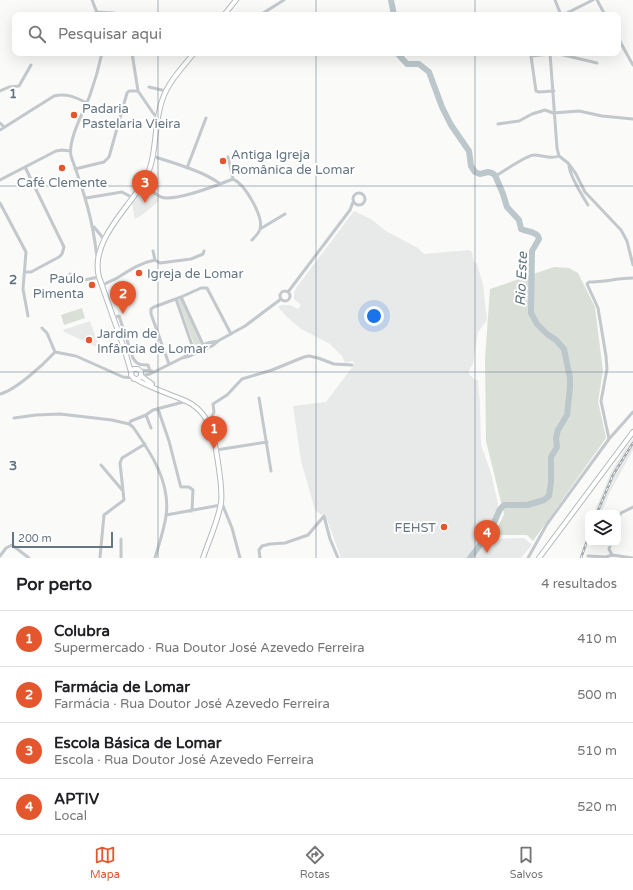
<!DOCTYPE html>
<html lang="pt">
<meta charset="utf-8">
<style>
:root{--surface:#fff;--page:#f6f6f6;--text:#202124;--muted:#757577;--line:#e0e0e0;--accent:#e4572e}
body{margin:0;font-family:"Varela Round",sans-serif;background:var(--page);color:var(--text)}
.controls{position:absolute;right:12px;bottom:12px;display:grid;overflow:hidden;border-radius:8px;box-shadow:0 4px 16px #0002}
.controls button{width:36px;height:36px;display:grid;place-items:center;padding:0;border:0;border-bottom:1px solid var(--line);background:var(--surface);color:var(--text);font:20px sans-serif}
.scale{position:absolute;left:12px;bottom:10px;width:101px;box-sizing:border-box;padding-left:4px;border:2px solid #657683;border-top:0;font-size:11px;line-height:14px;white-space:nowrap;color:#657683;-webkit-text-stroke:3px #fff;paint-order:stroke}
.you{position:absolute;left:374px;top:316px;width:14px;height:14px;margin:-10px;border:3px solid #fff;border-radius:50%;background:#1a73e8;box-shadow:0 0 0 6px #1a73e833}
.badge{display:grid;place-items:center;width:26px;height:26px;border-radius:50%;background:var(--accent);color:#fff;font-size:13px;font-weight:700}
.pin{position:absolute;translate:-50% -33px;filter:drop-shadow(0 1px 2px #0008)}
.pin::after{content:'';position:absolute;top:21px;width:14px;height:12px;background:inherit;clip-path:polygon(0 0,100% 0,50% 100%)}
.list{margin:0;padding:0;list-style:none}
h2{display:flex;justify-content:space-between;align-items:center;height:52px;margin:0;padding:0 16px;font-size:17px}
h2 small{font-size:13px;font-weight:400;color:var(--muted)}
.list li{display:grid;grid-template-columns:26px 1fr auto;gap:12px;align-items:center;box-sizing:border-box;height:56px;padding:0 16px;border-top:1px solid var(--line)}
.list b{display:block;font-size:15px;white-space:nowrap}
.list p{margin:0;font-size:13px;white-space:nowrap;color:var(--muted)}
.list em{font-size:13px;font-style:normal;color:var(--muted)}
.icon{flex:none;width:22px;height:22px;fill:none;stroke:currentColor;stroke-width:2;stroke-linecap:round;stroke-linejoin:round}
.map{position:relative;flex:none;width:633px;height:558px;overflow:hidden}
.search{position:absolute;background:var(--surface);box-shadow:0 4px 16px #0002;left:12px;right:12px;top:12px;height:44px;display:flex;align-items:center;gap:10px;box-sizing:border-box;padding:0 14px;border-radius:8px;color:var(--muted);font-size:15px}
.sheet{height:276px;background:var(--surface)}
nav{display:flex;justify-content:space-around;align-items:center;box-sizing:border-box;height:56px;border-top:1px solid var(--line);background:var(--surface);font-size:11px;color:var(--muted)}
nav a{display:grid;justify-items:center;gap:2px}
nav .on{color:var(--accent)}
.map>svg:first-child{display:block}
.built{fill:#e8e9e9}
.green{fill:#dadfd7}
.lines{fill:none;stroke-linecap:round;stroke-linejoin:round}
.river{stroke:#bbc7cb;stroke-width:6}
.major-casing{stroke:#b5babe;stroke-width:6}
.minor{stroke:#c3c8cc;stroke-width:3}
.major{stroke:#fff;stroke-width:4}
.rail-casing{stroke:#a2aab0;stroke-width:2.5}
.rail{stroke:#fff;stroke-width:1;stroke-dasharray:3;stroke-linecap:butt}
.grid{fill:none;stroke:#657683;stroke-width:1;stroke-opacity:0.55}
.poi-dot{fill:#e4572e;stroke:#fff;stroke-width:1.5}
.labels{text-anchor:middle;stroke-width:4;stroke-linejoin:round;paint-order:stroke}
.poi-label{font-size:13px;fill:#657683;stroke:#fff;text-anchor:start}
.water-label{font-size:14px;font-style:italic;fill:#60757c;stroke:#fff}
.grid-label{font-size:13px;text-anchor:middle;font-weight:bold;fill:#657683;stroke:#fff;stroke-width:4;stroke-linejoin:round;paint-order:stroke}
</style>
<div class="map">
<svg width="633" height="558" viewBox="0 0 633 558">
<rect width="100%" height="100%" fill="#fafaf8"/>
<!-- built -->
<path class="built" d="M 143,188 L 159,199 L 159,201 L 142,215 L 135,219 L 132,203 Z
M 354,211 L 371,219 L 386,231 L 418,248 L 424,254 L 469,250 L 472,252 L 474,262 L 477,264 L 483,284 L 487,320 L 478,332 L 473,364 L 469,370 L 469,374 L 475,380 L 478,380 L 480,404 L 481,445 L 491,473 L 498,504 L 497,510 L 485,535 L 490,539 L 524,538 L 532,545 L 521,558 L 341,558 L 325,514 L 321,515 L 315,510 L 301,461 L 293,406 L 326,402 L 354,365 L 353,361 L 345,363 L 342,356 L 330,344 L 301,329 L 287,317 L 278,307 L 282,305 L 290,305 L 298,309 L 301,305 L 294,299 L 294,293 L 296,288 Z
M 90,321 L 99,348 L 64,332 L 63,330 Z
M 633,439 L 633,450 L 610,492 L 601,513 L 594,513 L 611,472 L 624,451 Z"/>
<!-- green -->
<path class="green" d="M 554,267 L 569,268 L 578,273 L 595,307 L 603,371 L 598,401 L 606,438 L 533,541 L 527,535 L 494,535 L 504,514 L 486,441 L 485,359 L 490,289 Z
M 181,299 L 201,344 L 195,347 L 178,300 Z
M 82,308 L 85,318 L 64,325 L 61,315 Z"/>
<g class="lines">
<!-- river -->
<path class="river" d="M 391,0 L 394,15
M 397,53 L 407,64 L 419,64 L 429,72 L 442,107 L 451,125 L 469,151 L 471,166 L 475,172 L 480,174 L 488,172 L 492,173 L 495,175 L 503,194 L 507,207 L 519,220 L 521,229 C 527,232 534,231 538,236 L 539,239 L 532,251 L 531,313 L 537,324 L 547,334 L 556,340 L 564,349 L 570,378 L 570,388 L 567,415 L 558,430 L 556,438 L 557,447 L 551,457 L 551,482 L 549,496 L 544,500 L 527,505 L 504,505 L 500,509 L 490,532 L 470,558"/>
<!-- major casing -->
<g class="major-casing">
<path id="major" d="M 224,15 L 236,0
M 131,372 L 125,351 L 99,277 C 91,247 118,218 134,196 C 138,190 143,185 146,178 C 158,153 153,123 163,98 C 169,81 183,67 194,53
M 141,376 L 152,384
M 134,379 L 138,379 L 141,376 L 141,372 L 138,369 L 134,369 L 132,370 L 131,375 C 136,383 175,396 186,401 C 195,405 203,413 208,422 C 215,433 223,489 221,503 C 218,521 209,540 203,558
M 539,558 L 633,432"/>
</g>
<!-- minor -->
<path class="minor" d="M 92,0 L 98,15
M 555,0 L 561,15
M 597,0 L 605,15
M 96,12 L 114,13 L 118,15
M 260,15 L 284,0
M 563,15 L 593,0
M 618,38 L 633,65
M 132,53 L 138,91 L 153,113 L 158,118
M 531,53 L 531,56 L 550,54
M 550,53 L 557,148 L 559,156 L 568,163 L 576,174 L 585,192 L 621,230 L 627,241 L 633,265
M 555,53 L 597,63
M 531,56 L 536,91 L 539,92 L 554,91
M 149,87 L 166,91
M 0,91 L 9,87 L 19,86 L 31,65
M 0,123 L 4,127
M 498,124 L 519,121 L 532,114 L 545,110 L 553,113 L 579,111 L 602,116 L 633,119
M 0,130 L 54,96 C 67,93 75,97 87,103
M 152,156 C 171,162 206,172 220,184
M 228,157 L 233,179
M 569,165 C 569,174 583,197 588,205
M 187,168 L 206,118
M 75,169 L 104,162 L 109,157 L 127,93 L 129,91 L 138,91
M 497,175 C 504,171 527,155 534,155 C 543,155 550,160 559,156
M 233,179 C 245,184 264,217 260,229 C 259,233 255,237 252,240
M 0,180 L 56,151 L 62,150 L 70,151
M 143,184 C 148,188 154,194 161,197 C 175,202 218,185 233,179
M353 199a6 6 0 1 1 12 0a6 6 0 1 1-12 0Z
M 86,198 L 122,192 L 133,198
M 0,203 L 26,252 L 23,289 L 28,316
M 94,227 L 103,238 L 104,242
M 260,229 L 285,214
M 97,258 C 93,220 84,192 71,156 C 68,138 84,112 90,95 C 95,81 99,67 102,53
M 155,260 L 160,263 L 191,259 L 203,254 L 204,251
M 25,272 L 31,272 L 59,257 L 62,254 L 64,247 L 25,167
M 70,274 L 72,280 L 74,282 L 99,277
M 102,286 C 107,282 112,281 117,278 C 130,270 140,263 155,260 L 153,251
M280 296a5 5 0 1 1 10 0a5 5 0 1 1-10 0Z
M 288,292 L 350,210 L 353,202
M 181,297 L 205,349
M 176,299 L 193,348 L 197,353
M 113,318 L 119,316 L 133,358 C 137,365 141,365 148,365 L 150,371
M 42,328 L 47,333 L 55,352
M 55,352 L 76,356 L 123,377 L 133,378
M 184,357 C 193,349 206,342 218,341
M 169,364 L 151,314 L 151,309 L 154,307 L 181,297 L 201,288 L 207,288 L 231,334
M 140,370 L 152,371
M 141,376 L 150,374 L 182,358 L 190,356 L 212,346 L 218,341 L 245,326 L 281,299
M 0,394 C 16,390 44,364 55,352
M 259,398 L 271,471
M 158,409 L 169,441 L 180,484 L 181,487 L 189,487 L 193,490 L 192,511
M 146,415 L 151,428
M 14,418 L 36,415 L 60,414 L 112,420 L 129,424 L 133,427 C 151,453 171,483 166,516 C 164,530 159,544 155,558
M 209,423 L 214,412 L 213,404 L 227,395 L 242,379 L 272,370 L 304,357 L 309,356 L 318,358 L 334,364 L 352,365
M 129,424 L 131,421 L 146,415 L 153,410 L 187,401
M 609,439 L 601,401 L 607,369 L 606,356 L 598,308 L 587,284 L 589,282 C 605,282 618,278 633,278
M 216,450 L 267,442
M 101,465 L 123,491
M 221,501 L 232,528 L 240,558
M 166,515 L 221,505
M 618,520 L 621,513 L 633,507
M 611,543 L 609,549 L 612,555
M 0,556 L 6,548 L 12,545 L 29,558
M 588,556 L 606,557 L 612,555 L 633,558
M 100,557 L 104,515 L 124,500 L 120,463 L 122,458 L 145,444
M 121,558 L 121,539
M 260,558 L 259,550 L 262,546 L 270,544 L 285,543 L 308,535 L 324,516 L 330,539 L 338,558
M 528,558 L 547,524 L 609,439 L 633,412"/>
<!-- major -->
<use href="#major" class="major"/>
<!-- rail casing -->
<g class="rail-casing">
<path id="rail" d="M 597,513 L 613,475 L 633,443
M 581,558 L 588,538"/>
</g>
<!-- rail -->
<use href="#rail" class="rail"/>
</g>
<!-- grid -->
<path class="grid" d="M 158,0 L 158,15M 316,0 L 316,15M 475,0 L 475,15M 158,53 L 158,558M 316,53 L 316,558M 475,53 L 475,558M 0,186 L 633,186M 0,372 L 633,372"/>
<!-- markers -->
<g class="poi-dot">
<circle cx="74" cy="115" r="4"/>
<circle cx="223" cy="161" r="4"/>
<circle cx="62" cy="168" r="4"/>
<circle cx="139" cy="273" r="4"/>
<circle cx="92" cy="285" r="4"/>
<circle cx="89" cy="340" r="4"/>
<circle cx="444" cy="527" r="4"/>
</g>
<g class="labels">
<!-- poi labels -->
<g class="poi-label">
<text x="82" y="113">Padaria<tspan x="82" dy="15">Pastelaria Vieira</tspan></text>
<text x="231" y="159">Antiga Igreja<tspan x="231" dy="15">Românica de Lomar</tspan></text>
<text x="62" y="187" text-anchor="middle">Café Clemente</text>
<text x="147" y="278">Igreja de Lomar</text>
<text x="84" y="283" text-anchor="end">Paulo<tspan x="84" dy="15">Pimenta</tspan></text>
<text x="97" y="338">Jardim de<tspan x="97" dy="15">Infância de Lomar</tspan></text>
<text x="436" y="532" text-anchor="end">FEHST</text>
</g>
<!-- water labels -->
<g class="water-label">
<text transform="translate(521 279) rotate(-88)" y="5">Rio Este</text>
</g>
</g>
<g class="grid-label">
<text x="13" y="98">1</text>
<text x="13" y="284">2</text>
<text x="13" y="470">3</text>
</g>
</svg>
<div class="controls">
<button><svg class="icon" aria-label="layers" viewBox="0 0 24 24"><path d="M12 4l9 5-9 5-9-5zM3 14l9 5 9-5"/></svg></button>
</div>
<div class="scale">200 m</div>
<div class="you"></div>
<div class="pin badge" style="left:214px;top:449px">1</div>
<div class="pin badge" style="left:123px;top:314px">2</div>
<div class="pin badge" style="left:145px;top:203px">3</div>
<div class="pin badge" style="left:487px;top:553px">4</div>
<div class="search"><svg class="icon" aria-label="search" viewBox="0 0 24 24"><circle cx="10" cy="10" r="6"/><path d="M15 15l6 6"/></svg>Pesquisar aqui</div>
</div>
<section class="sheet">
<h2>Por perto<small>4 resultados</small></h2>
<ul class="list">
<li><span class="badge">1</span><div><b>Colubra</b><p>Supermercado · Rua Doutor José Azevedo Ferreira</p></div><em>410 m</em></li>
<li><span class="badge">2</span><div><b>Farmácia de Lomar</b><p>Farmácia · Rua Doutor José Azevedo Ferreira</p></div><em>500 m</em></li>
<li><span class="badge">3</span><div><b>Escola Básica de Lomar</b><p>Escola · Rua Doutor José Azevedo Ferreira</p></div><em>510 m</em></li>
<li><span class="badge">4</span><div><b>APTIV</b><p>Local</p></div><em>520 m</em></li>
</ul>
</section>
<nav>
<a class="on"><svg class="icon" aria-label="map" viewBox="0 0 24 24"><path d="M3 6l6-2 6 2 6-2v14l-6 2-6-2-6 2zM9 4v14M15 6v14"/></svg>Mapa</a>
<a><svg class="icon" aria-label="directions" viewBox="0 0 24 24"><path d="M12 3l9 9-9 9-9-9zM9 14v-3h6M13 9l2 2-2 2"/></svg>Rotas</a>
<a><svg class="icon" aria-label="saved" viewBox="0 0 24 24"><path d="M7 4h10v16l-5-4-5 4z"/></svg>Salvos</a>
</nav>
